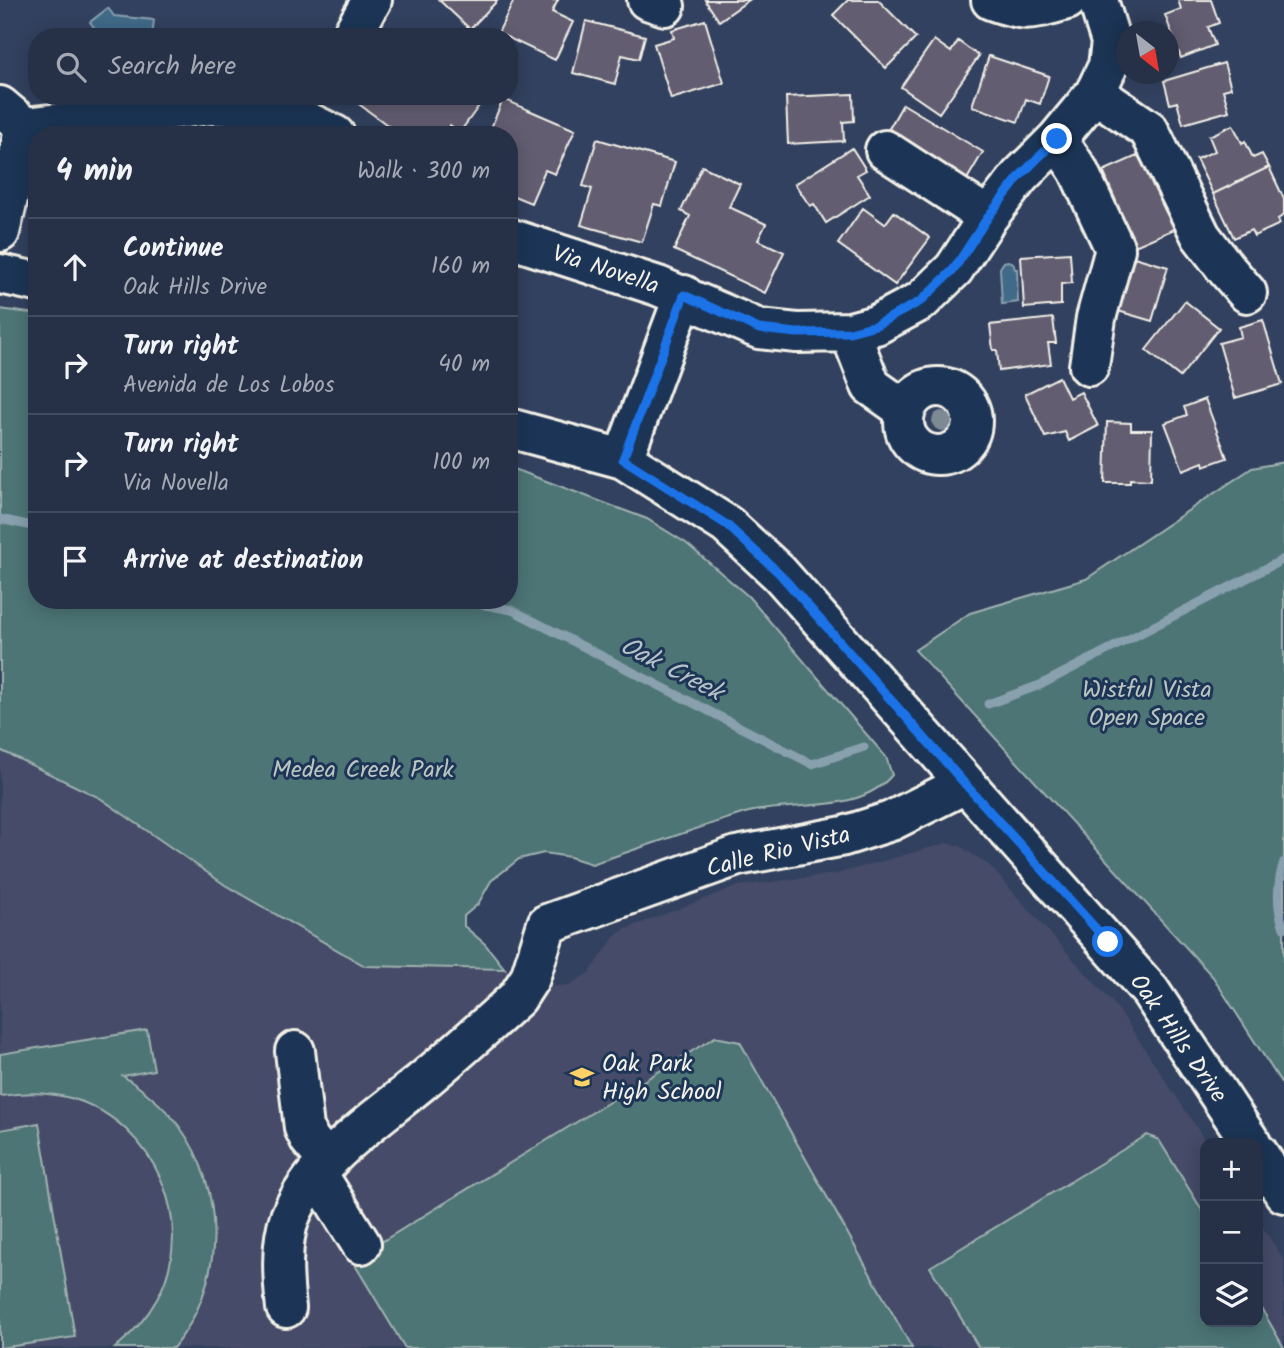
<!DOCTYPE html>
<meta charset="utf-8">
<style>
:root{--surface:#263147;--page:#323d52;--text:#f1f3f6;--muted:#a4a9b4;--line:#424c60}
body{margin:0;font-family:Kalam,sans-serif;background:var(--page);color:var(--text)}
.controls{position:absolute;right:21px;bottom:21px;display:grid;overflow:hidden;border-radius:14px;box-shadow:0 4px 18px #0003}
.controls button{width:63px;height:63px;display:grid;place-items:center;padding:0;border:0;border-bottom:2px solid var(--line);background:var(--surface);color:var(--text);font:35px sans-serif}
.compass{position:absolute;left:1116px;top:21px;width:63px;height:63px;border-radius:50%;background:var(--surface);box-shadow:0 4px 18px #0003;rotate:149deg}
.stop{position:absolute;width:21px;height:21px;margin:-16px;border:5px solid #1a73e8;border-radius:50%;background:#fff}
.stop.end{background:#1a73e8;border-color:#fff;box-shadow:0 2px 7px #0008}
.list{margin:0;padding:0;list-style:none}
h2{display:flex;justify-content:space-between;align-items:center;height:91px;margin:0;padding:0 28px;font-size:30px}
h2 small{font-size:23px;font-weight:400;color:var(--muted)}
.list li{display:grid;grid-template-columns:46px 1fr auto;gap:21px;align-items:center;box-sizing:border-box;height:98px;padding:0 28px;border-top:2px solid var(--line)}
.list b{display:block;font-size:26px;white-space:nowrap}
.list p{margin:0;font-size:23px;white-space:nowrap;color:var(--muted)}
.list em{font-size:23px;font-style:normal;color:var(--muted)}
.icon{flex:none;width:38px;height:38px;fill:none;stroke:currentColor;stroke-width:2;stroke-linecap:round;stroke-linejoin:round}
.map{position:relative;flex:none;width:1284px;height:1348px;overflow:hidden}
.search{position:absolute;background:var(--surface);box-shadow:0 4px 18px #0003;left:28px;top:28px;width:490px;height:77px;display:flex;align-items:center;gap:18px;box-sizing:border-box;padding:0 24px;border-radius:28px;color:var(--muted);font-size:26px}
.panel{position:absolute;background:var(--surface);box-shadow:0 4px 18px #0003;left:28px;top:126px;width:490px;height:483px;border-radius:28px}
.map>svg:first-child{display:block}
.built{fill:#444c67}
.green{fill:#4d7476;stroke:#a0b2af;stroke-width:2}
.water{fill:#416a88;stroke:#89a0ae;stroke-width:2}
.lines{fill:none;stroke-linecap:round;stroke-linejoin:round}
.stream{stroke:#89a0ae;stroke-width:9}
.building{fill:#625d71;stroke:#f4f1e8;stroke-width:2}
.minor-casing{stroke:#f4f1e8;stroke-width:44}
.minor{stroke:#1d3557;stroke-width:38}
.tree{fill:#7d8a94}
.route{stroke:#1a73e8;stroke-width:9}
.labels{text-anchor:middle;stroke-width:6;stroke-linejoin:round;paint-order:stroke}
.street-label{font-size:24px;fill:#f4f1e8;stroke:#1d3557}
.park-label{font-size:24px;fill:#bac5c0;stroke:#1d3557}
.poi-label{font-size:24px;fill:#f4f1e8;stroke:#1d3557;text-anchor:start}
.water-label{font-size:26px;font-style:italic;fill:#b5c2c6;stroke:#1d3557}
</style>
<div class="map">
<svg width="1284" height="1348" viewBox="0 0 1284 1348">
<rect width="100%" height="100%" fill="#32415f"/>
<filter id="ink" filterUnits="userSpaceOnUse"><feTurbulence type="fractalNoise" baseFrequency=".0143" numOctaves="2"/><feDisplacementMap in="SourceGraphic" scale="14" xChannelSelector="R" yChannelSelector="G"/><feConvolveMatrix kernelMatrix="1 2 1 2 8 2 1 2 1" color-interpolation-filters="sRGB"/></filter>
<g filter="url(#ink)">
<!-- built -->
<path class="built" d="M 0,750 L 100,798 L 225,885 L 365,966 L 505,969 L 521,980 L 543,987 L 569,985 L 590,972 L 615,936 L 625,929 L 738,886 L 836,874 L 947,843 L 960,846 L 989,865 L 1119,1010 L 1207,1143 L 1205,1143 L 1205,1322 L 1258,1322 L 1258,1220 L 1284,1260 L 1284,1348 L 0,1348 Z"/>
<!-- green -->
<path class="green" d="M 0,309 L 37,314 L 37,600 L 509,600 L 509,467 L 647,519 L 686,543 L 748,596 L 886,757 L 892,775 C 858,816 791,800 745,813 C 694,829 643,847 592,864 L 570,857 L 544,853 L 519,859 L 491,881 L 478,904 L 464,916 L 464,926 L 485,944 L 505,969 L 365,966 L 225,885 L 100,798 L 0,750 Z
M 1284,462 L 1284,1087 L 1213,977 L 915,650 L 970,613 L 1086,579 L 1252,468 Z
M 147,1030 L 154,1070 L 123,1076 C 144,1090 164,1106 179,1126 C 227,1191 225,1286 173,1348 L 115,1348 C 132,1334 146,1319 157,1299 C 198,1224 156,1125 74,1099 C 50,1092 25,1092 0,1096 L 0,1054 Z
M 715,1037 L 740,1042 L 912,1348 L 405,1348 L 352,1260 Z
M 39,1123 L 75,1337 L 0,1348 L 0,1130 Z
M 1147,1135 L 1159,1140 L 1205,1215 L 1205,1322 L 1258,1322 L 1258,1302 L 1284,1348 L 979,1348 L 930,1267 Z"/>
<!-- water -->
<path class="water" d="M 108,8 L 114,16 L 154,20 L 152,37 L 101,37 L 90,22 Z
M 1008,261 L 1013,263 L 1015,269 L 1017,269 L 1018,302 L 1002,304 L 1000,268 L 1004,262 Z"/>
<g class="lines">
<!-- stream -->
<path class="stream" d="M 0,519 L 37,527
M 458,600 L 512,610 L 812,764 L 864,747
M 988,704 L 1040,685 L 1284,559
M 1284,862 C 1277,882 1276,908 1284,928"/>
</g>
<!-- building -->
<path class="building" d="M 439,0 L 498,0 L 470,29 Z
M 514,0 L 558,0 L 552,12 L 573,22 L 555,60 L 498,33 Z
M 705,0 L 749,0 L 719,21 Z
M 848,0 L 878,0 L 916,38 L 886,68 L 833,15 Z
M 1178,0 L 1211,0 L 1219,23 L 1208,27 L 1215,45 L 1181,58 L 1165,15 L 1181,9 Z
M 705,20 L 724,83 L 671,99 L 654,44 L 674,38 L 672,30 Z
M 586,21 L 645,36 L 639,59 L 622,55 L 615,84 L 573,73 Z
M 934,40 L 951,52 L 958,41 L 979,56 L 939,113 L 901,87 Z
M 989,56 L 1049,76 L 1040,104 L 1026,99 L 1018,122 L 972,106 Z
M 1224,63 L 1231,88 L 1223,90 L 1229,111 L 1183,124 L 1177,102 L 1170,104 L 1164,81 Z
M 853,94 L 854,121 L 843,122 L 844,141 L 788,144 L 786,97 Z
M 354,96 L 486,96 L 460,132 L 450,125 L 442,135 L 401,135 L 352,99 Z
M 503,99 L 575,130 L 555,174 L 545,170 L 531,203 L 509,194 L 509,135 L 488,135 Z
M 903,104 L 983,152 L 966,181 L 886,134 Z
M 1233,125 L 1242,143 L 1245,141 L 1253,158 L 1262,154 L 1269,167 L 1213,194 L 1196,159 L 1215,151 L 1209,136 Z
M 597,139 L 675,162 L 662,206 L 654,204 L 642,242 L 581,225 L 592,189 L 583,186 Z
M 852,148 L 866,170 L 857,175 L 870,195 L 826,223 L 814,204 L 810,206 L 795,184 Z
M 1146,152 L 1179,227 L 1135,246 L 1103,171 Z
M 702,166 L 740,184 L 729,207 L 766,224 L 758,240 L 784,252 L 765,293 L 674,250 L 690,216 L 681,211 Z
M 1269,167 L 1284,199 L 1284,215 L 1278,219 L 1280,224 L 1254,236 L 1251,230 L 1234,238 L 1213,194 Z
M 863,208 L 885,224 L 894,212 L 930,238 L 895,285 L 838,244 Z
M 1070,253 L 1072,283 L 1061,284 L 1061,305 L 1024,308 L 1021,256 Z
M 1134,257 L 1168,267 L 1152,321 L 1118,311 Z
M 1185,301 L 1219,328 L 1180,377 L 1146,350 Z
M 1053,318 L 1056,343 L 1048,343 L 1051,364 L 999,371 L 997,350 L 993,350 L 990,325 Z
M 1263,320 L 1282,384 L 1235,398 L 1219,343 L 1241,337 L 1239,327 Z
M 1059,377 L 1069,398 L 1081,392 L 1098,426 L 1069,441 L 1065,432 L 1045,437 L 1025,394 Z
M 1205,399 L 1227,458 L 1204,466 L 1203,462 L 1183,470 L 1165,423 L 1187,415 L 1184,407 Z
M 1107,422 L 1131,423 L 1131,430 L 1152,430 L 1151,480 L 1130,479 L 1130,483 L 1105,483 Z"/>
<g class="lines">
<!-- minor casing -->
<g class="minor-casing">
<path id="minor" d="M 647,0 L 665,6
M 991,0 C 1027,13 1030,10 1067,0
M 351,37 L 372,0
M 1095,93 L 1149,130 L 1201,236 L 1227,270 L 1247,293
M 0,106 L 25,127
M 25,127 L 213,105 L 255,107 L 302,119 L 335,135
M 1057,139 L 1078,170 L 1115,249 L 1096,318 L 1089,366
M 885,150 L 988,217
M 0,232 L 25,127
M 509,238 L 658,286 L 759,329 L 797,333 L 850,332 L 876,325 L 921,301 L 954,269 L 988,217 L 1020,176 L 1057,139 L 1095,93 L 1108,66 L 1111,42 L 1098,0
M 0,274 L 37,282
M 850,332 L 871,386 L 905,410
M904 421a34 34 0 1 1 68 0a34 34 0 1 1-68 0Z
M 509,428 L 623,459 L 727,525 L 779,573 L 1150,991 L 1251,1143
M 623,459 L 684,295
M 295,1051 L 304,1128 L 310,1140 L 328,1161
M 1258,1153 L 1284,1193
M 317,1173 L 361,1244
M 286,1308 C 283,1280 280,1244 290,1217 C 314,1159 373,1122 420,1083 C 453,1056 485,1027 517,998 L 530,978 L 547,924 L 737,856 L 844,836 L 891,821 L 965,784"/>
</g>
<!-- minor -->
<use href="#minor" class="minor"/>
</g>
<!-- trees -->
<circle class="tree" cx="942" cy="421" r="10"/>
</g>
<g class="lines" filter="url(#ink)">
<!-- route -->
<path class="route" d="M 1057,139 L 1020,176 L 988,217 L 954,269 L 921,301 L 876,325 L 850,332 L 797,333 L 759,329 L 684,295 L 623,459 L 727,525 L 779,573 L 965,784 L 1108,942"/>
</g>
<!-- icons -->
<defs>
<g id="school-bare" transform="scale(1.89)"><path d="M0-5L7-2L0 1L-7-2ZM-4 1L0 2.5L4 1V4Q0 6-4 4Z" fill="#ffd166" stroke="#1d3557" stroke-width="2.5" paint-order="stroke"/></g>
</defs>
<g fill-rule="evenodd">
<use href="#school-bare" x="582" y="1077"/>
</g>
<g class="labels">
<!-- street labels -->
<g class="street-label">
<text transform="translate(606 269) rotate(18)" y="8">Via Novella</text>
<text transform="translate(778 851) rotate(-14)" y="8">Calle Rio Vista</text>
<text transform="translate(1179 1038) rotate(55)" y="8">Oak Hills Drive</text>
</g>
<!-- park labels -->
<g class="park-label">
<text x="1147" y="697">Wistful Vista<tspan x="1147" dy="28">Open Space</tspan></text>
<text x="363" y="777">Medea Creek Park</text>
</g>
<!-- poi labels -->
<g class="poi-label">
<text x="602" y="1071">Oak Park<tspan x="602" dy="28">High School</tspan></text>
</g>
<!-- water labels -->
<g class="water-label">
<text transform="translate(672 668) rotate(27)" y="9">Oak Creek</text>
</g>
</g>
</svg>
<div class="controls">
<button>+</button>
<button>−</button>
<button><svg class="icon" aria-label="layers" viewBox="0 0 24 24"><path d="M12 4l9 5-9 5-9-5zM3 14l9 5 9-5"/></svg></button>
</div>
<svg class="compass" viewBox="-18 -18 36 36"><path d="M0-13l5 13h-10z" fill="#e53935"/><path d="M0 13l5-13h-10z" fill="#a4a9b4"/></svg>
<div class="stop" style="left:1108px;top:942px"></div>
<div class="stop end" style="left:1057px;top:139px"></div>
<div class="search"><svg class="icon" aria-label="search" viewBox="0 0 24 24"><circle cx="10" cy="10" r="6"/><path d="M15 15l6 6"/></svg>Search here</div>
<section class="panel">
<h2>4 min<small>Walk · 300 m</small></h2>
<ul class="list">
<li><svg class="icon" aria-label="ahead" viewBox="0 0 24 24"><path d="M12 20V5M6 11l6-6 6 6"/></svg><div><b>Continue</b><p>Oak Hills Drive</p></div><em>160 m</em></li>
<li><svg class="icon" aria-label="right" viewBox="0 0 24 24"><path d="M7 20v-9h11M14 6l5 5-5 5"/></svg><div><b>Turn right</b><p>Avenida de Los Lobos</p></div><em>40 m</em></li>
<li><svg class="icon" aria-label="right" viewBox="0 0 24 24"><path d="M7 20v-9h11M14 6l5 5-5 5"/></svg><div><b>Turn right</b><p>Via Novella</p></div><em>100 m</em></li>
<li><svg class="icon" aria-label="arrive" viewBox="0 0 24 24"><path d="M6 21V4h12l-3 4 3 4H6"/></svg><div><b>Arrive at destination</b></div></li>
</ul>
</section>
</div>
